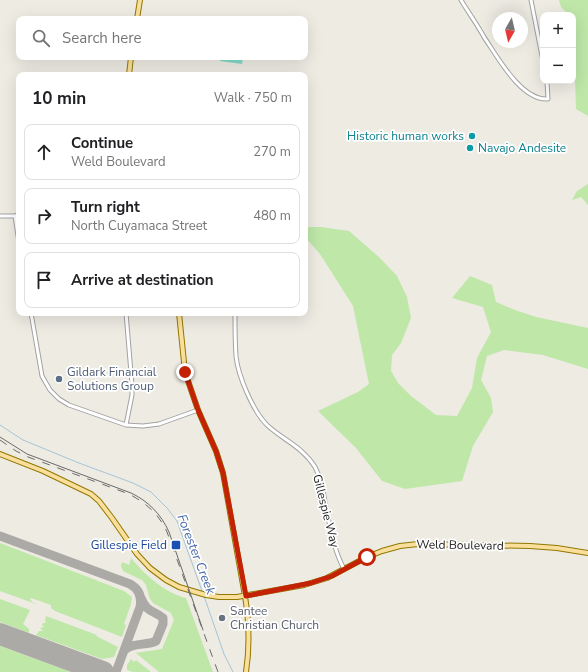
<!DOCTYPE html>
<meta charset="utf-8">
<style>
:root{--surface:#fff;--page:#f2f2f2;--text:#202124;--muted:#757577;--line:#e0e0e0}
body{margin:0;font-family:"Nunito Sans",sans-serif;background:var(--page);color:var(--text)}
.controls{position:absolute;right:12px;top:12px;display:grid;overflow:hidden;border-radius:8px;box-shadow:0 4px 16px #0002}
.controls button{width:36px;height:36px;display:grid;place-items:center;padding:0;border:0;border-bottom:1px solid var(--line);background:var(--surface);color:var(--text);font:20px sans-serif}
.compass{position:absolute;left:492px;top:12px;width:36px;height:36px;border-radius:50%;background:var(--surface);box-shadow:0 4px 16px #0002;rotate:188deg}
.stop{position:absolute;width:12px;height:12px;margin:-9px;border:3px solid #c42205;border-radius:50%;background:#fff}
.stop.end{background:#c42205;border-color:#fff;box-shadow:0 1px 4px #0008}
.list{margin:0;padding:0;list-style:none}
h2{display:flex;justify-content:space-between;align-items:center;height:52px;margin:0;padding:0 16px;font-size:17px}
h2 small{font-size:13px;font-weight:400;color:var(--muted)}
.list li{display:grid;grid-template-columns:26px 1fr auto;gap:12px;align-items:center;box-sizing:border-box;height:56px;margin:0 8px 8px;padding:0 8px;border:1px solid var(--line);border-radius:8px}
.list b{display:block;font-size:15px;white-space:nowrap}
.list p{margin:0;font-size:13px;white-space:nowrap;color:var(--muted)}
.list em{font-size:13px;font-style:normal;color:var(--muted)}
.icon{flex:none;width:22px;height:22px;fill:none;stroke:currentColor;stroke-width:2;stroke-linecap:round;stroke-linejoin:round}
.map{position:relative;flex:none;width:588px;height:672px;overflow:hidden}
.search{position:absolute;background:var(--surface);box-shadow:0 4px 16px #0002;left:16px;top:16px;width:292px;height:44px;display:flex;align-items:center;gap:10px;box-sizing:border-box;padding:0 14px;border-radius:8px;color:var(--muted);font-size:15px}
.panel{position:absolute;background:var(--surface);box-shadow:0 4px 16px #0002;left:16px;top:72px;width:292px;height:244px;border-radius:8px}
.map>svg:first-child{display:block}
.grass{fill:#bee7a8}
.pitch{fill:#81dbc6}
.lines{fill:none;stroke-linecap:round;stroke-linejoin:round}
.stream{stroke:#a3c5da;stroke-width:1}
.taxiway{stroke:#acaaa6;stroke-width:9}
.runway{stroke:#acaaa6;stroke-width:22}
.minor-casing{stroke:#a3a3a3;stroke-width:5}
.major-casing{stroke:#917803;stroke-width:6}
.minor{stroke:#fff;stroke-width:3}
.major{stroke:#f9df9b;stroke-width:4}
.tram{stroke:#6a6a6a;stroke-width:1}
.rail{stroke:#6a6a6a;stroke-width:1;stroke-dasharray:8 8;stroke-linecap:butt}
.route{stroke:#c42205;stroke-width:5}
.culture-dot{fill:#0f9aa8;stroke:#fff;stroke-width:1.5}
.service-dot{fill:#5c6f8a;stroke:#fff;stroke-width:1.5}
.transit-dot{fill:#1a4fb4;stroke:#fff;stroke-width:1.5}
.worship-dot{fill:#6b7280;stroke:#fff;stroke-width:1.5}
.labels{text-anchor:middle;stroke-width:3.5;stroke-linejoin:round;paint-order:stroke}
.culture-label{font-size:12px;fill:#0d838f;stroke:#fff;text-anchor:end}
.service-label{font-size:12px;fill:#4e5e75;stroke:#fff;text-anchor:start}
.street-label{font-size:12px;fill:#1c1c1c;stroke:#fff}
.transit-label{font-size:12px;fill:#164399;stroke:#fff;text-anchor:end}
.worship-label{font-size:12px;fill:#5b616d;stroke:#fff;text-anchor:start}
.water-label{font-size:13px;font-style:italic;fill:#4b6ca9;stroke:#fff}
</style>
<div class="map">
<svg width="588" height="672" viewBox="0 0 588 672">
<rect width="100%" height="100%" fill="#edebe2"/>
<!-- grass -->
<path class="grass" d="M 559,0 L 588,0 L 588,116 L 576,109 L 573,15 L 569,15 L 561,7 Z
M 588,184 L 588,205 L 581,197 L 572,200 L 577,191 Z
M 305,227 L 321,227 L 349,231 L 380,258 L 397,276 L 407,297 L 411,318 L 401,343 L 392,355 L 391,371 L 398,383 L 411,396 L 436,415 L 457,416 L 472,388 L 477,358 L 491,332 L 483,307 L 452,298 L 470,276 L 492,285 L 496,302 L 515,310 L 536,317 L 588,328 L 588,369 L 543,355 L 504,350 L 487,356 L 481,380 L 491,398 L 493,412 L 473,446 L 462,481 L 405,489 L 382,481 L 356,448 L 318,411 L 358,392 L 369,384 L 353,306 L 320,254 L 305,237 Z
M 0,543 L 124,591 L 132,597 L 131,604 L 124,624 L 126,625 L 122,637 L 55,611 L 51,608 L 51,605 L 31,598 L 30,599 L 32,602 L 37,604 L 36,604 L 0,591 Z
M 131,558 C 145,575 165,593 186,598 L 213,672 L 159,672 L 136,653 L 162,649 L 174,620 L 171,613 L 153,603 L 150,599 L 146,585 L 142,580 L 123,571 L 121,566 L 122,562 L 129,565 Z
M 0,599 L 30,610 L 23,624 L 29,629 L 29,633 L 0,622 Z
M 46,616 L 97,635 L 96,636 L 118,647 L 114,657 L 102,659 L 36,635 L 39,631 L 42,631 L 43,630 L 40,629 L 41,628 L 44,627 L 42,625 L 43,623 L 46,623 L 45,621 Z
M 0,646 L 71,672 L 0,672 Z
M 131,659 L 134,662 L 136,660 L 151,672 L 133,672 L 127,670 L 127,665 Z"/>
<!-- pitch -->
<path class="pitch" d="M 221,57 L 243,57 L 242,64 L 220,61 Z"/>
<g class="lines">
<!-- stream -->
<path class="stream" d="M 0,425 L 23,440 L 79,463 L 133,483 L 151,492 L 167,508 L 177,521 L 202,591
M 204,596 L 224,654 L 233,672"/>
<!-- taxiway -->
<path class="taxiway" d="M 0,536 L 130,584 C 139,589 142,597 140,607 L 116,672
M 124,651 C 130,642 147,646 156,641 L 163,624 L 163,618 C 153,610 147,613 141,598"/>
<!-- runway -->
<path class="runway" d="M 0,634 L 103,672"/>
<!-- minor casing -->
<g class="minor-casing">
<path id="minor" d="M 461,0 C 468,12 477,24 484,37 C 497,56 521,101 548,99 L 547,81
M 531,0 L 543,61
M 0,216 L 15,216 L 19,214
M 15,216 L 19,242
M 31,313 L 42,376 L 50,390 L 59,399 L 69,405 L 126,425 L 143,426 L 159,424 L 198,410
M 126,313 L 132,385 L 132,395 L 126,425
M 235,313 C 235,327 235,342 236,356 C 238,376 253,411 267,425 C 283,440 303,447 315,467 C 321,478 323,490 325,502 C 330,526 333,548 344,569"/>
</g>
<!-- major casing -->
<g class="major-casing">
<path id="major" d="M 137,19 L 140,0
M 129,75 L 131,57
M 179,313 L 185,372 L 198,410 L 216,451 L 223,473 L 245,596 C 249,621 250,646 246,672
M 0,454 L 43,471 L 91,494 L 99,501 L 112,518 L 137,554 L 150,568 L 166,580 L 179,587 L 206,595 L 219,597 L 237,597 L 304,585 L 327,578 L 367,557 L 382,551 L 400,546 L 418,544 L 530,546 L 557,548 L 588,553"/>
</g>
<!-- minor -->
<use href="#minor" class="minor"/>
<!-- major -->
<use href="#major" class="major"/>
<!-- tram -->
<path class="tram" d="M 0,437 L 27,454 L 131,493 C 148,501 161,514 169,532 L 203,630"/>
<!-- rail -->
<path class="rail" d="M 0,440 L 16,451 L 28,457 L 129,494 C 146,503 159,514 167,532 L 218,672"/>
</g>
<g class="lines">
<!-- route -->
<path class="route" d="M 185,372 L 198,410 L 216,451 L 223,473 L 246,596 L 311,583 L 332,576 L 367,557"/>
</g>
<!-- markers -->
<g class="culture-dot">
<circle cx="472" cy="136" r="4"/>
<circle cx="470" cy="148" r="4"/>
</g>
<circle class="service-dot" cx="59" cy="379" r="4"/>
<rect class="transit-dot" x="171" y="540" width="10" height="10" rx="2"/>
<circle class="worship-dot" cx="222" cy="618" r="4"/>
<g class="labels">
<!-- culture labels -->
<g class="culture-label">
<text x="464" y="140">Historic human works</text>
<text x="478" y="152" text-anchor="start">Navajo Andesite</text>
</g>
<!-- service labels -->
<g class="service-label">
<text x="67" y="376">Gildark Financial<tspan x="67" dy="14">Solutions Group</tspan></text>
</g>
<!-- street labels -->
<g class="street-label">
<text transform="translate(326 511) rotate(76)" y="4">Gillespie Way</text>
<text transform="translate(460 545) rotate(1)" y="4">Weld Boulevard</text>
</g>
<!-- transit labels -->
<g class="transit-label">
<text x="167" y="549">Gillespie Field</text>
</g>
<!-- worship labels -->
<g class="worship-label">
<text x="230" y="615">Santee<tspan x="230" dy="14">Christian Church</tspan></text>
</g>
<!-- water labels -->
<g class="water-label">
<text transform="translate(197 554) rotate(69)" y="5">Forester Creek</text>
</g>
</g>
</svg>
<div class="controls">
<button>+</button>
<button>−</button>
</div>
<svg class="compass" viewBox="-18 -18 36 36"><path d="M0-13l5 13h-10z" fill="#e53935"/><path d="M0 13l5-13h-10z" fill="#757577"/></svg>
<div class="stop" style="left:367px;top:557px"></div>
<div class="stop end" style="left:185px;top:372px"></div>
<div class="search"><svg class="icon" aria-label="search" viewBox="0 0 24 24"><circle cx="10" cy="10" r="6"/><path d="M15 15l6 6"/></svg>Search here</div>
<section class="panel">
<h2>10 min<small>Walk · 750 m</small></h2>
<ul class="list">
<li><svg class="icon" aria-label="ahead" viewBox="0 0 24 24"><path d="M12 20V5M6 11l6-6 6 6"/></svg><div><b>Continue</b><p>Weld Boulevard</p></div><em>270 m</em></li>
<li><svg class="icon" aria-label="right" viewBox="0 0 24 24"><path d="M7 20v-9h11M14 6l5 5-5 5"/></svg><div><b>Turn right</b><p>North Cuyamaca Street</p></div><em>480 m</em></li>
<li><svg class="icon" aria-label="arrive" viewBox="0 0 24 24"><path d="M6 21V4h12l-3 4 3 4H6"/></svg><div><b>Arrive at destination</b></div></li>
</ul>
</section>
</div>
